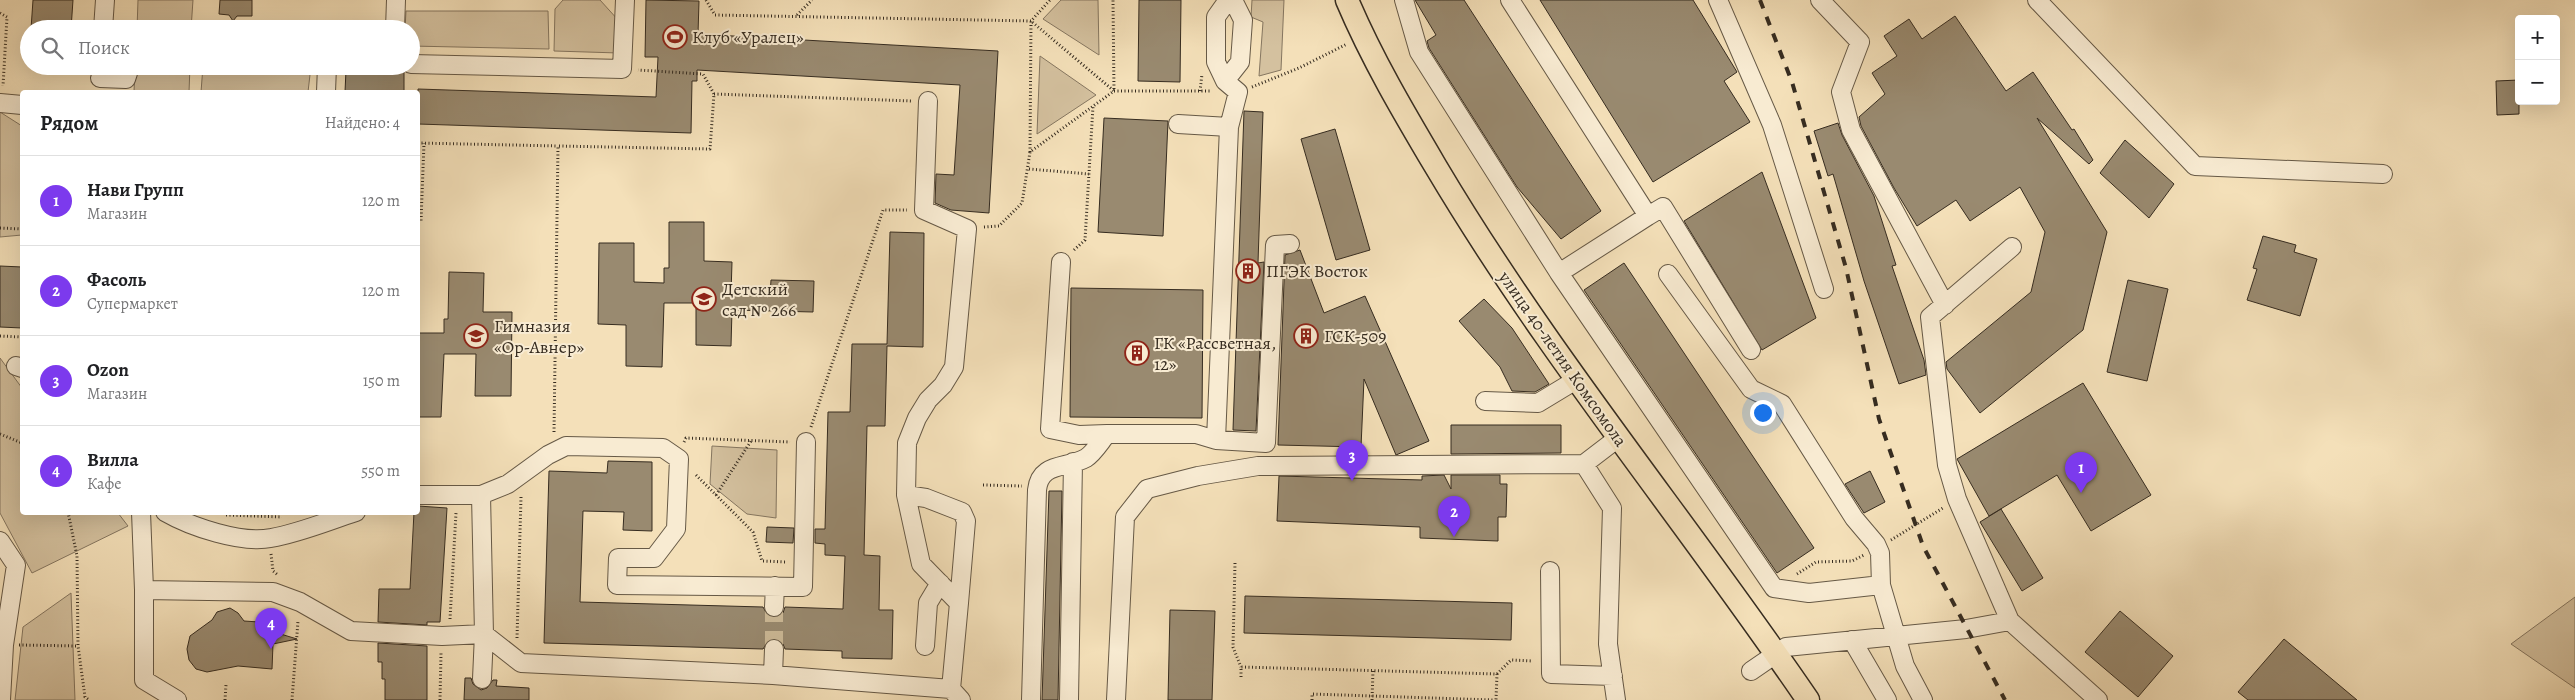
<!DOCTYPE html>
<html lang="ru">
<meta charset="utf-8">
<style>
:root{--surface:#fff;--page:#f2f2f2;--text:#202124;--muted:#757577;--line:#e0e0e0;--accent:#7c3aed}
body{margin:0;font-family:Alegreya,serif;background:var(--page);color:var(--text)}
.controls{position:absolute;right:15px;top:15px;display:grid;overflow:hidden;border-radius:5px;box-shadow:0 5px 20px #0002}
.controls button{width:45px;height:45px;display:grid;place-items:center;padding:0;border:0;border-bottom:1px solid var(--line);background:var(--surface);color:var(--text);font:25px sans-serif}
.you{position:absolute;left:1762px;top:412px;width:18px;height:18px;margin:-12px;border:4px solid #fff;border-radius:50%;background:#1a73e8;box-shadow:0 0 0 8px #1a73e833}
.badge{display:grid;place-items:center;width:32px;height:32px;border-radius:50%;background:var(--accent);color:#fff;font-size:16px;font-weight:700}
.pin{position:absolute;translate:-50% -41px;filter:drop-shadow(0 1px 2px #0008)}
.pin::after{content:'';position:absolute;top:26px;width:18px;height:15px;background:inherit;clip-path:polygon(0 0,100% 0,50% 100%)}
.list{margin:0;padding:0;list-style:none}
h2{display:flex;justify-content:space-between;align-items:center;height:65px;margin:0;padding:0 20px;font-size:21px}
h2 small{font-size:16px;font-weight:400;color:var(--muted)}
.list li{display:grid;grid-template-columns:32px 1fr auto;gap:15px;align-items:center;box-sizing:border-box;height:90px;padding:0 20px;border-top:1px solid var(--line)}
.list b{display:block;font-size:19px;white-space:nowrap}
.list p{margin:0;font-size:16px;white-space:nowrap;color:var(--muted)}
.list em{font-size:16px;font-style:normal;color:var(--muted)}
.icon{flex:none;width:28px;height:28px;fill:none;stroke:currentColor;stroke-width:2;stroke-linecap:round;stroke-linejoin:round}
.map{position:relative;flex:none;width:2575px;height:700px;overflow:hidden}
.search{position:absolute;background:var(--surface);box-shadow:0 5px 20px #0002;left:20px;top:20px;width:400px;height:55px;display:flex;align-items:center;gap:12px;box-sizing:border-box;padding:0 18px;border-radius:28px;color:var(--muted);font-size:19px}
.panel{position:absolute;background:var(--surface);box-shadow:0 5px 20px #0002;left:20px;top:90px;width:400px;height:425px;border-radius:5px}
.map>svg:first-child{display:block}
.green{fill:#d4c19f;stroke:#857660}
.building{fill:#998a70;stroke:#362c20}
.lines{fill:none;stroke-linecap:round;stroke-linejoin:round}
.minor-tunnel{stroke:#cebc9a;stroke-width:18;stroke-dasharray:18 9;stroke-linecap:butt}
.minor-casing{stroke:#665946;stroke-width:20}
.major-casing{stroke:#362c20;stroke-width:25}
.path{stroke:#362c20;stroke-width:3;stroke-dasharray:1 2.5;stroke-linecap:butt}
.minor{stroke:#f8ebd2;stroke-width:18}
.major{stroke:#f4e0b9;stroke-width:22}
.rail{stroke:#362c20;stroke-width:4;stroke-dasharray:9 9;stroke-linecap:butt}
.labels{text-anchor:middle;stroke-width:4;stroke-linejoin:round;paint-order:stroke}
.poi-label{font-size:18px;fill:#362c20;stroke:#f8ebd2;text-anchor:start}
.street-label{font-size:18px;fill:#362c20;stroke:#f8ebd2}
</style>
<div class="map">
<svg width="2575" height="700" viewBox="0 0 2575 700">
<rect width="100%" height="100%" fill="#f4e0b9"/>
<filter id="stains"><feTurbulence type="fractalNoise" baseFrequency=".004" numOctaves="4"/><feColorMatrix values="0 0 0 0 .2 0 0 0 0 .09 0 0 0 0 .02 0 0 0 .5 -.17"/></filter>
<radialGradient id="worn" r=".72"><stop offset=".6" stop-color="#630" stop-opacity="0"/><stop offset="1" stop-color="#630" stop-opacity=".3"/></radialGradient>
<!-- green -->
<path class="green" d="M 138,0 L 193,0 L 191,29 L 137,29 Z
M 563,0 L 600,0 L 619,21 L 619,53 L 554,51 L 555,9 Z
M 1061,0 L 1098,0 L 1099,55 L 1043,19 Z
M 1252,0 L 1284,0 L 1281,70 L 1259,76 L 1263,22 L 1251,17 Z
M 406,11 L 548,11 L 549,49 L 411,46 L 411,29 L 405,29 Z
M 1040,56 L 1096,95 L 1037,134 Z
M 135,66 L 190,66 L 189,92 L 134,92 Z
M 203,66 L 311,66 L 308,92 L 201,92 Z
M 0,112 L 22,126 L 22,235 L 0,237 Z
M 0,358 L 22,388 L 22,512 L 118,513 L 128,526 L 32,573 L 0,513 Z
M 712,446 L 777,450 L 776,518 L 747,514 L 710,484 Z
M 71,593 L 75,700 L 15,700 L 23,627 Z
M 2575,597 L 2575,688 L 2511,644 Z"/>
<!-- building -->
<path class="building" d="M 33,0 L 73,0 L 71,29 L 31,29 Z
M 220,0 L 252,0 L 252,16 L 237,16 L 233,21 L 229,15 L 219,14 Z
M 646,0 L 699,1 L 698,34 L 998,51 L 989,213 L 951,210 L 935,203 L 936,174 L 954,175 L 960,85 L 697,70 L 697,81 L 692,81 L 691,133 L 418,124 L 418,89 L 656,97 L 658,57 L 645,57 Z
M 1139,0 L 1181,0 L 1180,82 L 1138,81 Z
M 1415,0 L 1464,0 L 1601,211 L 1561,239 L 1517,187 L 1429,48 L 1427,41 L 1436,35 Z
M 1540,0 L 1693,0 L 1737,72 L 1724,81 L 1750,122 L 1653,182 Z
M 1955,16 L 2006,91 L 2033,72 L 2072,130 L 2074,129 L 2093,160 L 2089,164 L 2037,118 L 2107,232 L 2083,330 L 1980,413 L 1947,369 L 1946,362 L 2031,292 L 2045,232 L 2020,187 L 1970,221 L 1956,200 L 1917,226 L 1894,188 L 1861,126 L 1859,117 L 1885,94 L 1872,73 L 1897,56 L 1884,36 L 1909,19 L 1922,39 Z
M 346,70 L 404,72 L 404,92 L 345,92 Z
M 2519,80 L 2519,114 L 2497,115 L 2496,81 Z
M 1244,111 L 1263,112 L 1258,263 L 1264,262 L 1256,431 L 1233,430 Z
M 1104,118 L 1168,121 L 1163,236 L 1098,232 Z
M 1838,123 L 1842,135 L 1874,196 L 1896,265 L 1892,266 L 1924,360 L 1926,375 L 1899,384 L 1864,281 L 1833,174 L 1828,176 L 1814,131 Z
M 1335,129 L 1370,250 L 1336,260 L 1301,139 Z
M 2125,140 L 2174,184 L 2149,218 L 2100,173 Z
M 1762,172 L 1816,318 L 1762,350 L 1684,221 Z
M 669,222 L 704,222 L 704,261 L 732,262 L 731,294 L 770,295 L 771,280 L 814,281 L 813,312 L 732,310 L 731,346 L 696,345 L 696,303 L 664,303 L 662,367 L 626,366 L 626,325 L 598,324 L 599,243 L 634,243 L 634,282 L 664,283 L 664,268 L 669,268 Z
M 890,232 L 924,233 L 923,347 L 887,346 L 885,426 L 867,426 L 864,555 L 880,556 L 879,610 L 893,610 L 892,659 L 842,658 L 842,651 L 785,649 L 783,644 L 775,638 L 769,640 L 763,649 L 544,643 L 549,471 L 607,473 L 608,461 L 652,462 L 652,531 L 623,530 L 624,512 L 583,511 L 580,602 L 763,607 L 768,616 L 774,618 L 783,613 L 785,607 L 843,609 L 845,556 L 825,555 L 825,544 L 815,543 L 815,529 L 825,529 L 828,412 L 850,412 L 852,344 L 887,344 Z
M 2263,236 L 2296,245 L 2294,252 L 2317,259 L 2300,316 L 2247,300 L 2257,269 L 2253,268 Z
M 1300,250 L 1324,313 L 1365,296 L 1429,441 L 1396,455 L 1364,379 L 1361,447 L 1278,445 L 1285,255 Z
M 1624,263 L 1814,548 L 1777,573 L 1584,290 Z
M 0,266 L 22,267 L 22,328 L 0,327 Z
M 449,272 L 484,273 L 483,312 L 512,312 L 511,396 L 475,396 L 476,354 L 444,354 L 441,417 L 418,417 L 418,333 L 444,333 L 444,319 L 448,319 Z
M 2128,280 L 2168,289 L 2147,381 L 2107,372 Z
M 1071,288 L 1203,290 L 1202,418 L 1070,417 Z
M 1484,299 L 1512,328 L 1549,384 L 1535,392 L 1512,391 L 1500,367 L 1459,321 Z
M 2083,383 L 2151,495 L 2091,531 L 2057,475 L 1989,516 L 1957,459 Z
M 1451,425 L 1561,425 L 1561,453 L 1451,454 Z
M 1870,471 L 1885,502 L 1864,513 L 1845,484 Z
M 1444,475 L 1451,489 L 1451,475 L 1500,475 L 1500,484 L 1507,484 L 1506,517 L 1498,517 L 1498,541 L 1420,538 L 1420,527 L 1277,521 L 1279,476 L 1422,480 L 1422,476 Z
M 1049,491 L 1062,491 L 1058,700 L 1042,700 Z
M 418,506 L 447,508 L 440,622 L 427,622 L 427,625 L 378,622 L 379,589 L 410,589 L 414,512 L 418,512 Z
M 2001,509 L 2043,578 L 2022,591 L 1980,522 Z
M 767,527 L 794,528 L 793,543 L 766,542 Z
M 1245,596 L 1512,603 L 1511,640 L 1244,633 Z
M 230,608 L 238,613 L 244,621 L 274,623 L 274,632 L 297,639 L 273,644 L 272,669 L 238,666 L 207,672 L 196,669 L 189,660 L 187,649 L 190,636 L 212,620 L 217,612 Z
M 1170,610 L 1215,611 L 1212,700 L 1168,700 Z
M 2120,611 L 2173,656 L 2138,697 L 2085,652 Z
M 2284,639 L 2357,700 L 2248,700 L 2238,692 Z
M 378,643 L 427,646 L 427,700 L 385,700 L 385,679 L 382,679 L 382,662 L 378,662 Z
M 465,678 L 471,678 L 473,684 L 481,690 L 487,688 L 493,680 L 497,680 L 496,686 L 529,688 L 529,700 L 464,700 Z"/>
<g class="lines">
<!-- minor-tunnel -->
<path class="minor-tunnel" d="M 774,649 L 774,607"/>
<!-- minor casing -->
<g class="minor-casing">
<path id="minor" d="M 1404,0 L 1419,52 L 1559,273 L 1774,588 L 1809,593 L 1881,585 L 1905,666 L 1923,700
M 1510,0 L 1648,216 L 1663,207 L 1751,350
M 1718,0 L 1772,125 L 1824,289
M 1820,0 L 1860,42 L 1841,92 L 1851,130 L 1945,305
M 2037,0 L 2195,166 L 2383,174
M 103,29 L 105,0
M 395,29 L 396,0
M 411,64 L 622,69 L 625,0
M 100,78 L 126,79 L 128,73
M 1225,81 L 1240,62 L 1243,20 L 1233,0
M 326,92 L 327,66
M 928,101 L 924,210 L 967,229 L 954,367 L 943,385 L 928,400 L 917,418 L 907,443 L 906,495 L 921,564 L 959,603 L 951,689 L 961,700
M 0,103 L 22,105
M 1178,124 L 1229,127
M 1061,262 L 1050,429 L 1079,435 L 1107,434
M 1559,273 L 1648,216
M 1668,274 L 1751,389 L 1782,404 L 1854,518 L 1876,544 L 1880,553 L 1881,585
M 16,366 L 22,368
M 1485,401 L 1538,403 L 1576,380
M 1216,440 L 1266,443 L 1275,245 L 1290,244
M 1584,464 L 1612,508 L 1608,644 L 1616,700
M 418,495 L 481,495 L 508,484 L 548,455 L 566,446 L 663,448 L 679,459 L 676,529 L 654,558 L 618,558 L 617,585 L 803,587 L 806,442
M 481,495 L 484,634 L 521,663 L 773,675 L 951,689
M 906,495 L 926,498 L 962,512 L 966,521 L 959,603
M 141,512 L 144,590 L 144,680 L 177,700
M 165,512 C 191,527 242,544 271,538 C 300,533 328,521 356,512
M 0,541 L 16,565 L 4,645 L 1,700
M 1550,571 L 1551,674 L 1613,676
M 144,590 L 273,592 L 300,602 L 351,631 L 442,636 L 484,634 L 482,679
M 774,607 L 775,586
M 2010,621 L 1957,499 L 1947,465 L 1930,317 L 2012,247
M 1852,640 L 1887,700
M 925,646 L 928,603 L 940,583
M 1751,671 L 1786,647 L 1966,629 L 2010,621 L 2098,700
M 773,675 L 774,649
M 1031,700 L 1037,490 C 1040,462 1066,469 1086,458 C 1094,453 1101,441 1107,434 L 1196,434 L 1216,440 L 1229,127 L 1238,92 L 1225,81 L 1216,62 L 1216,17 L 1228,0
M 1069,700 L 1073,462
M 1116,700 L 1125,517 L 1147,489 L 1198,476 L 1258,466 L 1584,464 L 1618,438"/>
</g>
<!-- major casing -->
<g class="major-casing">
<path id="major" d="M 1347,0 C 1372,59 1404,113 1436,167 C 1547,354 1686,521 1808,700"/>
</g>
<!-- path -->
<path class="path" d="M 706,0 L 715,15 L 1031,21 L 1050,0
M 0,13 L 7,17 L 3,86
M 797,15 L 812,0
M 1252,87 L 1299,68 L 1347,44
M 1200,91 L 1202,74
M 714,94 L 912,101
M 418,143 L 558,146
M 1030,152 L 1031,21 L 1114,91 L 1113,0
M 1029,169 L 1089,174
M 418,221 L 421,221 L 424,143
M 984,227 L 999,226 L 1022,203 L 1030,152 L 1114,91 L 1212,91
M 0,228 L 22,229
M 1074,250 L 1085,240 L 1093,106
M 0,336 L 22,337
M 811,427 L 883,210 L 907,210
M 554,432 L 558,146 L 710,149 L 714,94 L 703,74 L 638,70
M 0,434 L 22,443
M 684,442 L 686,438 L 790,442
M 696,475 L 753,532 L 762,561 L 787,562
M 983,485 L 1022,486
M 716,495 L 751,441
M 68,512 L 77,556 L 78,646 L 85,697 L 89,700
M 226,515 L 282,517
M 1891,540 L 1943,508
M 271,554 L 273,571 L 278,575
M 1235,563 L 1233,647 L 1241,667
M 1797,574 L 1816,562 L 1852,561 L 1864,555
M 450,619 L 456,513
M 517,638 L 521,497
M 19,645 L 78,646
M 1497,674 L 1511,660 L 1533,661
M 1241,677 L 1241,667 L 1497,674 L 1496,700
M 225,700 L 226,685
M 292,700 L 298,621
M 440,700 L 441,653
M 1312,700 L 1312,694 L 1493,700
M 1372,700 L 1373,670"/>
<!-- minor -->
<use href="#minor" class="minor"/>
<!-- major -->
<use href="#major" class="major"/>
<!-- rail -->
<path class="rail" d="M 1760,0 L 1792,82 L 1846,268 L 1879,419 L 1923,546 L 2005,700"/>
</g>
<!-- icons -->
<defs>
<g id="stadium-ring" transform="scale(1.25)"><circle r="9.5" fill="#f8ebd2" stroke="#8f2418" stroke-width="1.5"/><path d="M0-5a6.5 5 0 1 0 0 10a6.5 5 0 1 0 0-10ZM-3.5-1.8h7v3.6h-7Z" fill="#8f2418"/></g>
<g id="building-ring" transform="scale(1.25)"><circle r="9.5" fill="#f8ebd2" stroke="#8f2418" stroke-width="1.5"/><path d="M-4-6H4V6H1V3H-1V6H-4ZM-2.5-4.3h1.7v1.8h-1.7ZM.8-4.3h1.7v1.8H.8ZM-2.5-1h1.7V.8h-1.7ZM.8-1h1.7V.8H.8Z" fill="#8f2418"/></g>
<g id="school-ring" transform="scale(1.25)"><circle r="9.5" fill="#f8ebd2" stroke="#8f2418" stroke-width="1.5"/><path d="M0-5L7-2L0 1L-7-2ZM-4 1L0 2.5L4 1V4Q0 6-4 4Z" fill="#8f2418"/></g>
</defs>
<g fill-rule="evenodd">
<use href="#stadium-ring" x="675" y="37"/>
<use href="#building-ring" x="1248" y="271"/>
<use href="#school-ring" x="704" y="299"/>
<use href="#school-ring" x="476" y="336"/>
<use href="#building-ring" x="1306" y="336"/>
<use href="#building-ring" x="1137" y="353"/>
</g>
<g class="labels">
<!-- poi labels -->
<g class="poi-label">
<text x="692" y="43">Клуб «Уралец»</text>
<text x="1266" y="277">ПГЭК Восток</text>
<text x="722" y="295">Детский<tspan x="722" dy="21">сад № 266</tspan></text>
<text x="494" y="332">Гимназия<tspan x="494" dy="21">«Ор-Авнер»</tspan></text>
<text x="1324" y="342">ГСК-509</text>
<text x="1154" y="349">ГК «Рассветная,<tspan x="1154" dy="21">12»</tspan></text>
</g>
<!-- street labels -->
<g class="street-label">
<text transform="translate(1563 359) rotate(55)" y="6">улица 40-летия Комсомола</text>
</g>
</g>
<rect width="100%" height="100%" filter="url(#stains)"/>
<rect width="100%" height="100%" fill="url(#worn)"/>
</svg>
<div class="controls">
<button>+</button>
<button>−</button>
</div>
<div class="you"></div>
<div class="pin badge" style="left:2081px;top:493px">1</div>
<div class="pin badge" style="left:1454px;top:537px">2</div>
<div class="pin badge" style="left:1352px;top:481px">3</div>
<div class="pin badge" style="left:271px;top:649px">4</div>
<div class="search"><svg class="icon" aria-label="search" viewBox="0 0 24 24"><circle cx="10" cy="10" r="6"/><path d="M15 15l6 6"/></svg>Поиск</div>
<section class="panel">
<h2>Рядом<small>Найдено: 4</small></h2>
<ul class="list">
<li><span class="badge">1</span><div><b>Нави Групп</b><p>Магазин</p></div><em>120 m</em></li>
<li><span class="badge">2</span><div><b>Фасоль</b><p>Супермаркет</p></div><em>120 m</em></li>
<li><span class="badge">3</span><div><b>Ozon</b><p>Магазин</p></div><em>150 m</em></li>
<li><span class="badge">4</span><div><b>Вилла</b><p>Кафе</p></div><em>550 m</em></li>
</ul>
</section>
</div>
